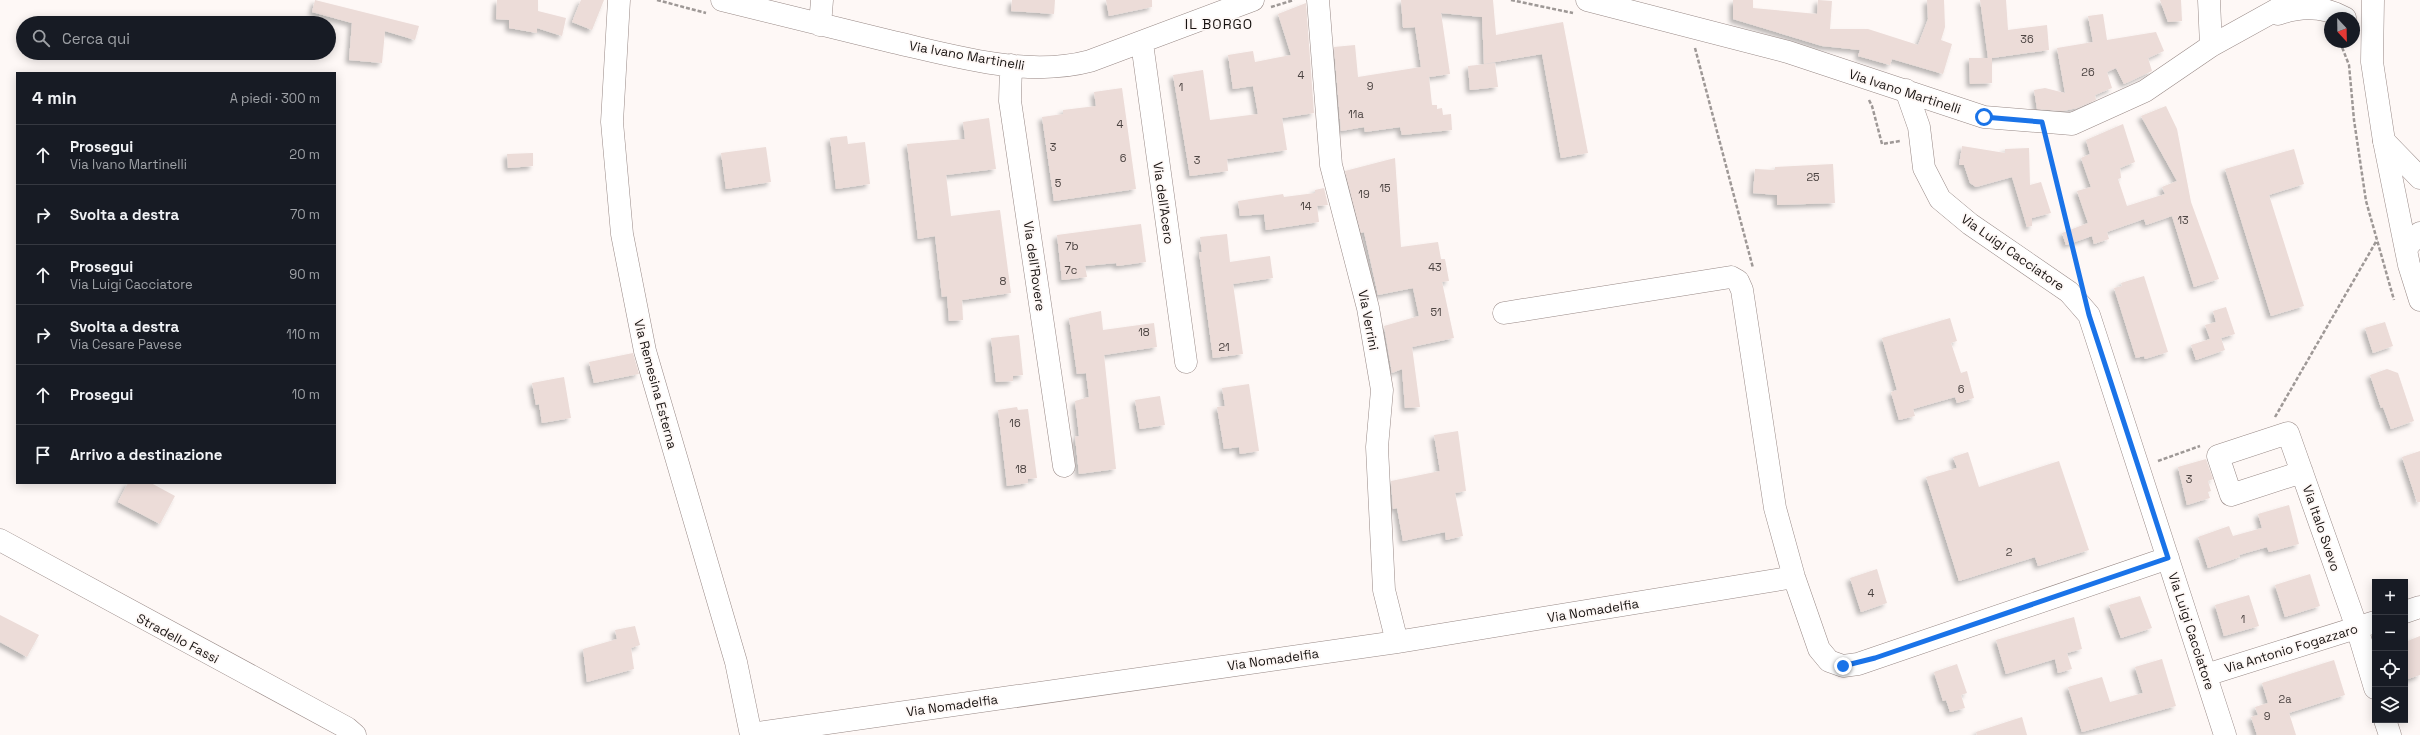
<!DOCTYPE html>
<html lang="it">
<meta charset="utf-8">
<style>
:root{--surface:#171b24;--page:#242831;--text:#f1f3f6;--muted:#9ea1a6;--line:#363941}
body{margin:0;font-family:"Space Grotesk",sans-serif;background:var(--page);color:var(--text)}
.controls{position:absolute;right:12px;bottom:12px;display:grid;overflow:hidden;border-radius:0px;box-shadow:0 2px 10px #0003}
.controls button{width:36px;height:36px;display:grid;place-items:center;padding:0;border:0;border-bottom:1px solid var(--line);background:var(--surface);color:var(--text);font:20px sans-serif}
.compass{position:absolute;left:2324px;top:12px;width:36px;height:36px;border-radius:50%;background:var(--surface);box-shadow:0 2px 10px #0003;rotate:158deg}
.stop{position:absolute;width:12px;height:12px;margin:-9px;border:3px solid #1a73e8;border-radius:50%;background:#fff}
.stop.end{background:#1a73e8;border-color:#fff;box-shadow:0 1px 4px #0008}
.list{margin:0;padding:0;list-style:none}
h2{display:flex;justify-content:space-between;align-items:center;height:52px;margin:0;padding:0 16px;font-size:17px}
h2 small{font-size:13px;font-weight:400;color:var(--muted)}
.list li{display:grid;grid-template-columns:26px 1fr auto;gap:12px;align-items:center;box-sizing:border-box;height:60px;padding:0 16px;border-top:1px solid var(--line)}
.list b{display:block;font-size:15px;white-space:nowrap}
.list p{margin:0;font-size:13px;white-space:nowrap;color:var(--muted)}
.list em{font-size:13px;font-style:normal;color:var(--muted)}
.icon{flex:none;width:22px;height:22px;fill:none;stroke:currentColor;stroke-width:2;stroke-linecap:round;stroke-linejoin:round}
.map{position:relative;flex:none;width:2420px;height:735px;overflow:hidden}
.search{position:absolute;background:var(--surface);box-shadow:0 2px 10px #0003;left:16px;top:16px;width:320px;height:44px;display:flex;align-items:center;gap:10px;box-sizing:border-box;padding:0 14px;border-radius:22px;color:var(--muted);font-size:15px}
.panel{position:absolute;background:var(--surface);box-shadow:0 2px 10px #0003;left:16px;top:72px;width:320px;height:412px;border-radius:0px}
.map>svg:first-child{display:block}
.building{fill:#ecdcd8;filter:url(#shadow)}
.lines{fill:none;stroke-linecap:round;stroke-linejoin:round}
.minor-casing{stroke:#988986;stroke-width:23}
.major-casing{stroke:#988986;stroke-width:23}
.path{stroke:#9e9896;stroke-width:2.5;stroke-dasharray:4 2;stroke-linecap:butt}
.minor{stroke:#fff;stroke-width:22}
.major{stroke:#fff;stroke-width:22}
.route{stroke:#1a73e8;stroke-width:5}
.labels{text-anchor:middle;stroke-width:3.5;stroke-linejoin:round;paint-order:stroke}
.number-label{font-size:11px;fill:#4c4442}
.street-label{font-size:13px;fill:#171210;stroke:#fef8f6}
.neighbourhood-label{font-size:14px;letter-spacing:1px;fill:#171210;stroke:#fef8f6}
</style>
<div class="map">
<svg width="2420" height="735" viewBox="0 0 2420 735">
<defs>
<filter id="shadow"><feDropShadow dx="-3.5" dy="3.5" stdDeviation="2" flood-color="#0004"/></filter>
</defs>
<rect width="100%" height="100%" fill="#fef8f6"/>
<!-- building -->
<path class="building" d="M 315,0 L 419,26 L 415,40 L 385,31 L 382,63 L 349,60 L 352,23 L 312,12 Z
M 497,0 L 538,0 L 538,11 L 566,18 L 562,36 L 537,28 L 537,33 L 509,28 L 509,20 L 496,19 Z
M 581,0 L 604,0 L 592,30 L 572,22 Z
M 1012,0 L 1055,0 L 1054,14 L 1011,11 Z
M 1106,0 L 1152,0 L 1152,7 L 1109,16 Z
M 1401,0 L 1493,0 L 1496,35 L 1563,22 L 1588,153 L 1561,158 L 1542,54 L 1484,64 L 1482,17 L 1441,13 L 1450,74 L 1429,77 L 1432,105 L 1437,105 L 1437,109 L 1442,108 L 1443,115 L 1451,114 L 1452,130 L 1402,135 L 1400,127 L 1365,132 L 1364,127 L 1341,131 L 1334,47 L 1355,45 L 1358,77 L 1421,67 L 1415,27 L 1403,28 Z
M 1733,0 L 1753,0 L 1753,8 L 1817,14 L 1818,0 L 1832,1 L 1830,29 L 1868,29 L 1918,45 L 1928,19 L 1927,0 L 1944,0 L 1945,27 L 1941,40 L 1952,44 L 1943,74 L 1892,59 L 1890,65 L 1858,56 L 1860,50 L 1822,46 L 1733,19 Z
M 1980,0 L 2006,0 L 2008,30 L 2047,25 L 2049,50 L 1992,58 L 1992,83 L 1970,84 L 1969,58 L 1988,58 Z
M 2160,0 L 2181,0 L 2182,21 L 2168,22 Z
M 1306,3 L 1314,113 L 1282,118 L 1287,150 L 1227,159 L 1228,171 L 1190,176 L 1173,75 L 1203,70 L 1210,120 L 1258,114 L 1253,86 L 1233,89 L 1228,55 L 1253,51 L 1255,62 L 1291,55 L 1278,14 Z
M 2103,14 L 2107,40 L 2156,32 L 2164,51 L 2148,58 L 2152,71 L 2124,84 L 2116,68 L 2107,72 L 2112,88 L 2095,95 L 2096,100 L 2077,108 L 2063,111 L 2037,109 L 2034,90 L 2045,88 L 2065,93 L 2057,48 L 2093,42 L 2088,16 Z
M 1495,63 L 1498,87 L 1470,90 L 1468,66 Z
M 1122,88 L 1136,189 L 1054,201 L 1042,117 L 1063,114 L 1063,110 L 1096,106 L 1094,92 Z
M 2166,106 L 2177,129 L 2191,202 L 2219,279 L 2194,287 L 2172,216 L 2146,225 L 2144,219 L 2107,232 L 2109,239 L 2094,244 L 2092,236 L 2066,245 L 2062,233 L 2088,223 L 2077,191 L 2091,187 L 2081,158 L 2090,154 L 2086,140 L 2123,124 L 2135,162 L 2120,168 L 2121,178 L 2118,179 L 2127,206 L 2165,194 L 2162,187 L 2177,181 L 2141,116 Z
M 989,118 L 996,169 L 946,175 L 951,216 L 1000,210 L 1011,293 L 962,300 L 963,320 L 949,321 L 947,296 L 942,297 L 935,236 L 918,239 L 907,144 L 965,139 L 963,122 Z
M 847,136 L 848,144 L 865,142 L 870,184 L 836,189 L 830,138 Z
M 1962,146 L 2005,153 L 2005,149 L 2029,148 L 2030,185 L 2041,182 L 2051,213 L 2032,218 L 2032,226 L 2027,227 L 2012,177 L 1976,187 L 1970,183 L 1964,165 L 1959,165 Z
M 766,147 L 771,182 L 726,189 L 721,153 Z
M 2294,149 L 2304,184 L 2269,195 L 2304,306 L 2271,316 L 2225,169 Z
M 533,153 L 533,166 L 508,168 L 507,154 Z
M 1395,158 L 1401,247 L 1438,242 L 1441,259 L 1445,259 L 1449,281 L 1442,282 L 1454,338 L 1412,347 L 1420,407 L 1405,408 L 1402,369 L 1392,373 L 1384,326 L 1419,316 L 1413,288 L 1378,295 L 1364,232 L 1361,233 L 1345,171 Z
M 1833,164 L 1835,203 L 1777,205 L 1777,195 L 1753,193 L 1755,169 L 1775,170 L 1775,167 Z
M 1324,188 L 1328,205 L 1317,206 L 1319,222 L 1266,230 L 1264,214 L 1240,216 L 1238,201 L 1283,194 L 1284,197 L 1315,193 L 1315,190 Z
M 1141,224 L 1146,262 L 1117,266 L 1116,263 L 1085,266 L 1087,277 L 1062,280 L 1057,235 Z
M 1227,234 L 1230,262 L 1270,256 L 1273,278 L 1233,284 L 1243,354 L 1213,358 L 1199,252 L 1202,252 L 1200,237 Z
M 2144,276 L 2168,352 L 2145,359 L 2144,356 L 2136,358 L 2114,288 L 2122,286 L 2121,283 Z
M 2226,307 L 2235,334 L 2221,338 L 2225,350 L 2196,360 L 2191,345 L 2210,339 L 2205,325 L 2216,322 L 2213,311 Z
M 1101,311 L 1103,330 L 1154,323 L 1157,347 L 1104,355 L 1116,469 L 1079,474 L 1075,437 L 1079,436 L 1075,401 L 1089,397 L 1086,373 L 1077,374 L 1069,318 Z
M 1950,318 L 1957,341 L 1951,343 L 1961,373 L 1967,371 L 1974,398 L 1957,403 L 1955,397 L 1913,409 L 1915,416 L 1899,420 L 1891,392 L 1897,390 L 1882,338 Z
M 2385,322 L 2393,346 L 2373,353 L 2365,328 Z
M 1019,335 L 1023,375 L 1013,376 L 1013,381 L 996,382 L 991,338 Z
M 633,353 L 639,374 L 594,383 L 589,362 Z
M 2387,369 L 2398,373 L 2414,421 L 2391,429 L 2383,407 L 2381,408 L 2370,375 Z
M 564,377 L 571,418 L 542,423 L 539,404 L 536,405 L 532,383 Z
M 1249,384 L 1259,451 L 1240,454 L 1239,447 L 1224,449 L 1217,407 L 1225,406 L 1222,388 Z
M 1160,396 L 1165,425 L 1140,429 L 1135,400 Z
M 1017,407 L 1018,410 L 1028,409 L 1037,478 L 1028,479 L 1028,483 L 1007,486 L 998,410 Z
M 1458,431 L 1466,491 L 1455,493 L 1463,536 L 1446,540 L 1445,532 L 1403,541 L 1397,508 L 1393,509 L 1391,481 L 1440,471 L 1434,435 Z
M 2420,451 L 2420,502 L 2417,502 L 2402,457 Z
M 1968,452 L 1979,487 L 2059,461 L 2089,550 L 2038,566 L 2035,557 L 1959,581 L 1926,477 L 1957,468 L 1953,457 Z
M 2206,459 L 2213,479 L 2208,481 L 2211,491 L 2208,492 L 2210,498 L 2187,505 L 2178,467 Z
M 128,483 L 151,483 L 175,496 L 160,524 L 118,502 Z
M 2289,505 L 2299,544 L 2269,552 L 2267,547 L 2239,555 L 2240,557 L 2208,568 L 2198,537 L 2229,526 L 2233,536 L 2262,528 L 2258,514 Z
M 1877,569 L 1887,603 L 1861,612 L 1850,578 Z
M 2310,574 L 2320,606 L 2285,617 L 2275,585 Z
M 2249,595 L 2259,626 L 2224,636 L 2215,605 Z
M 2140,596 L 2152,628 L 2121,638 L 2109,605 Z
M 0,615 L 39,635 L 27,657 L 0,642 Z
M 2074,617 L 2082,649 L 2067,653 L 2072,669 L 2058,673 L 2055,659 L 2006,674 L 1996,640 Z
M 635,626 L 640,645 L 631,648 L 634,669 L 587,682 L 583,649 L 617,639 L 615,630 Z
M 2420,636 L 2420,675 L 2405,680 L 2405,642 Z
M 2162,659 L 2176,706 L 2082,732 L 2068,687 L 2102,677 L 2110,702 L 2143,693 L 2135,667 Z
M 2334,660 L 2345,695 L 2289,713 L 2296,735 L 2257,735 L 2251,717 L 2258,715 L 2255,707 L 2268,703 L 2262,683 Z
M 1957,664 L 1967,693 L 1961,695 L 1965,708 L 1950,712 L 1946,700 L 1943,701 L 1934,672 Z
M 2022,717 L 2027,735 L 1977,735 L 1976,732 Z"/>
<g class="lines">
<!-- minor casing -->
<g class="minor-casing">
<path id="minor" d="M 619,0 L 612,122 L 622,234 L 645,351 L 736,662 L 751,735
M 722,0 C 779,14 836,28 893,42 C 955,56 1027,78 1090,61 L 1253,0
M 1318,0 L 1331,165 L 1368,308 L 1382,390 L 1377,447 L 1384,590 L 1397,642
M 1587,0 L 1788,52 L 1984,117 L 2072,124 L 2145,91 L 2211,46 L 2294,0
M 2209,0 L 2211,46
M 2278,14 C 2300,6 2324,6 2345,18
M 820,25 L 822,0
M 1142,43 L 1186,362
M 1011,65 L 1010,101 L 1064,466
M 1906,90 L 1919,127 L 1924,168 L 1940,199 L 1970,224 L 2069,292 L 2089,315 L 2225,735
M 2384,141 L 2420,178
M 2406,248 L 2420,233
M 1504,313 L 1731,277 L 1738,281 L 1742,290 L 1775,508 L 1794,577 L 1819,649 L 1829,661 L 1843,666 L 1858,664 L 2168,558
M 2302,472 L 2231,495 L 2218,456 L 2288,433 L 2357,628 L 2375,688
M 0,540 L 347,728 L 355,735
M 2405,612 L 2420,607
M 2206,675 L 2375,622
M 2385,720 L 2390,735
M 751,734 L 1397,642 L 1794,577"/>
</g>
<!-- major casing -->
<g class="major-casing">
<path id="major" d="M 2373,0 L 2372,62 L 2384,141 L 2409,265 L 2420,300"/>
</g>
<!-- path -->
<path class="path" d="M 657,0 L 706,13
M 1511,0 L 1573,13
M 1271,7 L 1294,0
M 2340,42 L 2349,65 L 2354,120 L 2366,201 L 2394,300
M 1695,48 L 1753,268
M 1869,100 L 1872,106 L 1882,144 L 1900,141
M 2047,141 L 2079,274
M 2275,417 L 2377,240
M 2158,461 L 2200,446"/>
<!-- minor -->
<use href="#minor" class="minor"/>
<!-- major -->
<use href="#major" class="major"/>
</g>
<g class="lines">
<!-- route -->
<path class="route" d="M 1843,666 L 1875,658 L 2168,558 L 2089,315 L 2042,122 L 1984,117"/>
</g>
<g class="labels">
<!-- number labels -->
<g class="number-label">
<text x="2027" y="43">36</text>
<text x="2088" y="76">26</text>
<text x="1301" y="79">4</text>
<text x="1370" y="90">9</text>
<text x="1181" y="91">1</text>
<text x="1356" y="118">11a</text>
<text x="1120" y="128">4</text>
<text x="1053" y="151">3</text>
<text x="1123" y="162">6</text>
<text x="1197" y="164">3</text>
<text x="1813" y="181">25</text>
<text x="1058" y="187">5</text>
<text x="1385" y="192">15</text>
<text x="1364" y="198">19</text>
<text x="1306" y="210">14</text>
<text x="2183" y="224">13</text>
<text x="1072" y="250">7b</text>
<text x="1435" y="271">43</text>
<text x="1071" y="274">7c</text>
<text x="1003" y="285">8</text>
<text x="1436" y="316">51</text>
<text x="1144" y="336">18</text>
<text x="1224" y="351">21</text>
<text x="1961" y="393">6</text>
<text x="1015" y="427">16</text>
<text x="1021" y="473">18</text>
<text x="2189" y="483">3</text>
<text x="2009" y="556">2</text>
<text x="1871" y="597">4</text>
<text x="2243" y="623">1</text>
<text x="2285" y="703">2a</text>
<text x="2267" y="720">9</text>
</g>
<!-- street labels -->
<g class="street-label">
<text transform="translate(967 55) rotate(10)" y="5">Via Ivano Martinelli</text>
<text transform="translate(1905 91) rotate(18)" y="5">Via Ivano Martinelli</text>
<text transform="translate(1164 203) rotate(82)" y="5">Via dell'Acero</text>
<text transform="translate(2013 252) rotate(35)" y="5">Via Luigi Cacciatore</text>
<text transform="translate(1035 266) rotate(82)" y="5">Via dell'Rovere</text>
<text transform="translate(1369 320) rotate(79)" y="5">Via Verrini</text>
<text transform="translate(656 384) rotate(75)" y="5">Via Remesina Esterna</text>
<text transform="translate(2322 528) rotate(71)" y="5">Via Italo Svevo</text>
<text transform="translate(1593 610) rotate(-9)" y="5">Via Nomadelfia</text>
<text transform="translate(2192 631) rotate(72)" y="5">Via Luigi Cacciatore</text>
<text transform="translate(178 638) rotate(28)" y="5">Stradello Fassi</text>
<text transform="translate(2291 648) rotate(-17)" y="5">Via Antonio Fogazzaro</text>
<text transform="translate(1273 659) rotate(-8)" y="5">Via Nomadelfia</text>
<text transform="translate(952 705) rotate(-8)" y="5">Via Nomadelfia</text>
</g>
<!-- neighbourhood labels -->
<g class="neighbourhood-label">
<text x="1219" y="29">IL BORGO</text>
</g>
</g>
</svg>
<div class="controls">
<button>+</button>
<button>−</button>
<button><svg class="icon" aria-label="locate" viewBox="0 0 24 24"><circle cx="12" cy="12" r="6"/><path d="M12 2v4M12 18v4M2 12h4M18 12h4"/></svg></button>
<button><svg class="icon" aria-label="layers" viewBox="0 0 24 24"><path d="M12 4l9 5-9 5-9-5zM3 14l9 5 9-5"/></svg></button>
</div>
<svg class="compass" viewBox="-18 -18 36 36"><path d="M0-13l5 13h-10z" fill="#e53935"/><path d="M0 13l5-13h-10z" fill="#9ea1a6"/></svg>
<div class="stop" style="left:1984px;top:117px"></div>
<div class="stop end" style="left:1843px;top:666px"></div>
<div class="search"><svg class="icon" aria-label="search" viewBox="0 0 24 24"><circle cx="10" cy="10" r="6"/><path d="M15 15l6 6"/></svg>Cerca qui</div>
<section class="panel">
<h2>4 min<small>A piedi · 300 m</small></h2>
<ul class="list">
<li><svg class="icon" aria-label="ahead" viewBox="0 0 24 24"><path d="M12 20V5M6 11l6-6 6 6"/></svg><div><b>Prosegui</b><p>Via Ivano Martinelli</p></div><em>20 m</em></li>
<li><svg class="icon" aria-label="right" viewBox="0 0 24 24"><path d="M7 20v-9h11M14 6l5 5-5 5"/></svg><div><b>Svolta a destra</b></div><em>70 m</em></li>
<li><svg class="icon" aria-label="ahead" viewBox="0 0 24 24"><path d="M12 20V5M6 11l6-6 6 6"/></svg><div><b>Prosegui</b><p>Via Luigi Cacciatore</p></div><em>90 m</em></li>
<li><svg class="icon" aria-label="right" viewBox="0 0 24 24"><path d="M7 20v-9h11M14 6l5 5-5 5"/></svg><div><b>Svolta a destra</b><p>Via Cesare Pavese</p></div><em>110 m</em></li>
<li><svg class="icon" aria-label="ahead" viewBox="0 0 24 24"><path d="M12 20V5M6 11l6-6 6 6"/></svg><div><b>Prosegui</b></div><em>10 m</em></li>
<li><svg class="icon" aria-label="arrive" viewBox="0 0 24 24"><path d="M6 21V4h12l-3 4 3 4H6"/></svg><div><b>Arrivo a destinazione</b></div></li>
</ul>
</section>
</div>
